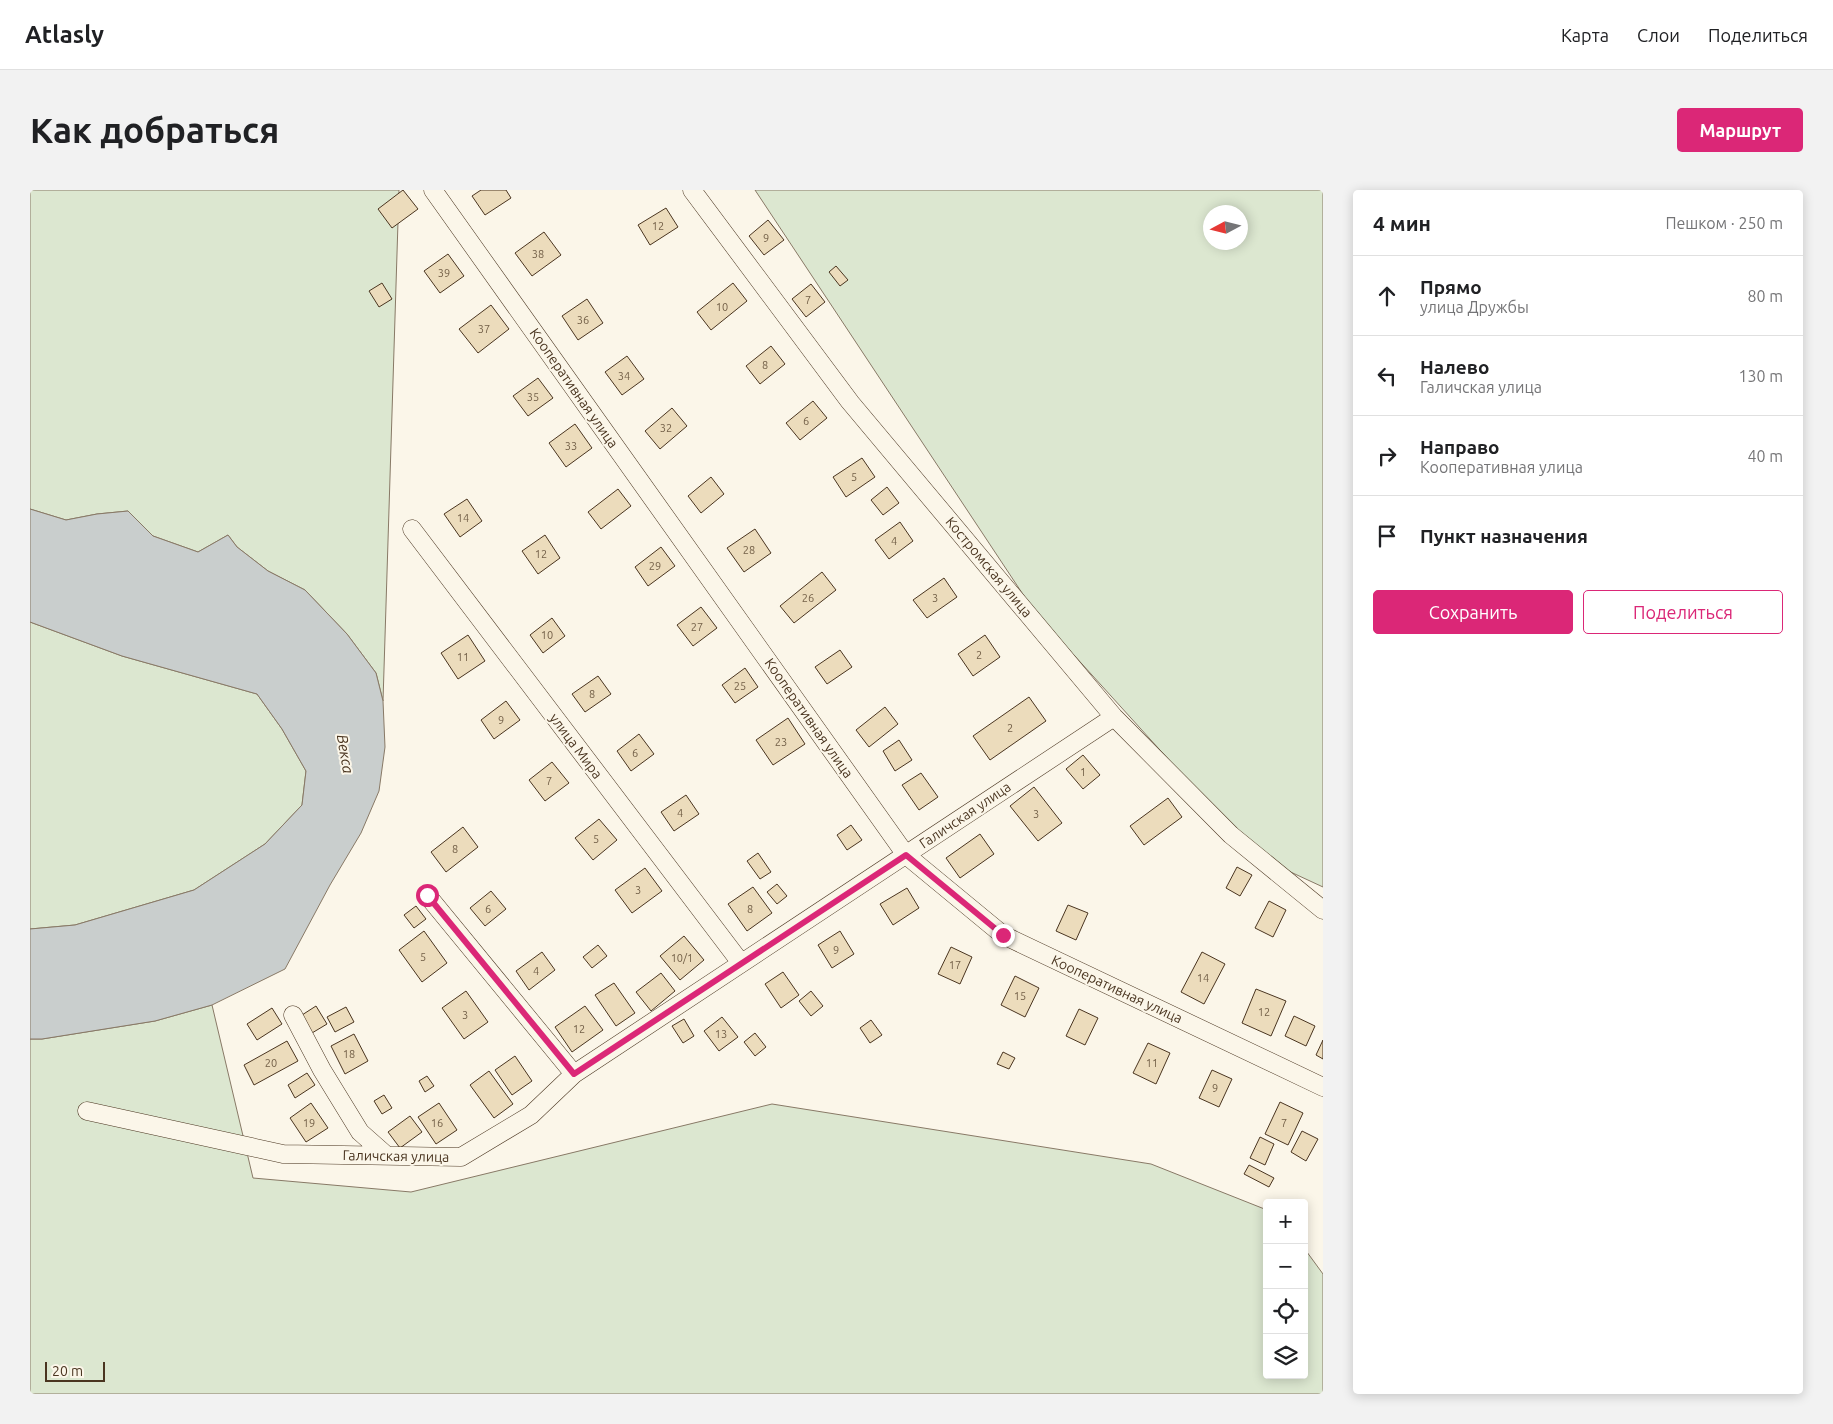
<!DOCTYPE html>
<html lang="ru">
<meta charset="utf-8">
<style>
:root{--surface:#fff;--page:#f2f2f2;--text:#202124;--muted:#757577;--line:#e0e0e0;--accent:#db2777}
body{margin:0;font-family:Ubuntu,sans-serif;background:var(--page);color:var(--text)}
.controls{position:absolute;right:15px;bottom:15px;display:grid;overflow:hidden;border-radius:5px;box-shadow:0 2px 12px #0003}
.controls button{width:45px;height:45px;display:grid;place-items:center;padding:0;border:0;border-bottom:1px solid var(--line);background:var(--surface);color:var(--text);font:25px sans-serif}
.compass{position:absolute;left:1173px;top:15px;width:45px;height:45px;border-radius:50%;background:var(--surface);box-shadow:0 2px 12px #0003;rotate:263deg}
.scale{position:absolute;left:15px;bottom:12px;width:60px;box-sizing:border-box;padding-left:5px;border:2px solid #4a3520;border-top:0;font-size:14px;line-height:18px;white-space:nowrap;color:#4a3520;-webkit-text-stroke:4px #fbf6e9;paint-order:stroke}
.stop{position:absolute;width:15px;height:15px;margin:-11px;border:4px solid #db2777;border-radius:50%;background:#fff}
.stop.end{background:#db2777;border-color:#fff;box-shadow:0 1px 5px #0008}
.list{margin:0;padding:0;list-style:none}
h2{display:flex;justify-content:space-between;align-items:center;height:65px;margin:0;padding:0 20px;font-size:21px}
h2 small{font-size:16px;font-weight:400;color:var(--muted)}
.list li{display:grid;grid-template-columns:32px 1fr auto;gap:15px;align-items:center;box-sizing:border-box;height:80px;padding:0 20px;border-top:1px solid var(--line)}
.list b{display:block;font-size:19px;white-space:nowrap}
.list p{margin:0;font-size:16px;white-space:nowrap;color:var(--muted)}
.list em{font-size:16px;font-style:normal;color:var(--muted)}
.actions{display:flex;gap:10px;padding:15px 20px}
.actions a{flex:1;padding:11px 0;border:1px solid var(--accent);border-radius:5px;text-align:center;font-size:18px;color:var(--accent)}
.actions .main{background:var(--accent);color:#fff}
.icon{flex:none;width:28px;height:28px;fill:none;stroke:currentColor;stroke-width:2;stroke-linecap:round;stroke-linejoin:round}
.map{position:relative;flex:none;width:1293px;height:1204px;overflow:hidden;border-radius:5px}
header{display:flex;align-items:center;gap:30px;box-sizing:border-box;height:70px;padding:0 25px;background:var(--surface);border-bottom:1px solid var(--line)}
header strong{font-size:24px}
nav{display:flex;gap:28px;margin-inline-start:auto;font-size:18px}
.intro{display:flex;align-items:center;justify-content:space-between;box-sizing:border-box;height:120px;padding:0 30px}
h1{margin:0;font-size:35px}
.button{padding:12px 22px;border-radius:5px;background:var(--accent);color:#fff;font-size:18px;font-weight:700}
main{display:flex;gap:30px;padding:0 30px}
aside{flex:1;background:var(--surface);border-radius:5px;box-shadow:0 2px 12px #0003}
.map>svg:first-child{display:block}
.green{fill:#dce7d0;stroke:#887966;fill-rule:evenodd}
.water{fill:#c9cecd;stroke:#887966}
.building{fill:#ecdcbc;stroke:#4a3520}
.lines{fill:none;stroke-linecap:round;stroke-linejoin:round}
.street-casing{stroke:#4a3520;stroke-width:19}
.street{stroke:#fbf6e9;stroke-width:18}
.route{stroke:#db2777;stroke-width:6}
.labels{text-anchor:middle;stroke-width:4;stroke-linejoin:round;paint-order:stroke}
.number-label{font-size:11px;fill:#725f47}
.street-label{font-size:14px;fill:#4a3520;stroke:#fbf6e9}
.water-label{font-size:15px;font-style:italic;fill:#4a3520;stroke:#fbf6e9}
</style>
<header>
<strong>Atlasly</strong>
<nav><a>Карта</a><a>Слои</a><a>Поделиться</a></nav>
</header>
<div class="intro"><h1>Как добраться</h1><a class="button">Маршрут</a></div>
<main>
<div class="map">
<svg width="1293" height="1204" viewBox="0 0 1293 1204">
<rect width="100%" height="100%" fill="#fbf6e9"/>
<!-- green -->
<path class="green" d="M 0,0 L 369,0 L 353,511 L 346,483 L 317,444 L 275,400 L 238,381 L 207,357 L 198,345 L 168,362 L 123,346 L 98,321 L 67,324 L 36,330 L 0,319 Z
M 725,0 L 1293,0 L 1293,697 L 1226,666 L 1004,421 ZM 1180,22 L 1210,22 L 1210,52 L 1180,52 Z
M 0,432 L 92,466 L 227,504 L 252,539 L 276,581 L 272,615 L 235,654 L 164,700 L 45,735 L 0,739 Z
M 182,815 L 223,988 L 381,1002 L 742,914 L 1121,974 L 1237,1020 L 1237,1185 L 1274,1185 L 1274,1058 L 1293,1084 L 1293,1204 L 0,1204 L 0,849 L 12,849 L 125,831 Z"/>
<!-- water -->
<path class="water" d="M 0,319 L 36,330 L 67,324 L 98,321 L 123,346 L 168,362 L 198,345 L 207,357 L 238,381 L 275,400 L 317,444 L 346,483 L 353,511 L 355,557 L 349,601 L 331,643 L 300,695 L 255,779 L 182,815 L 125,831 L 12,849 L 0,849 L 0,739 L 45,735 L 164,700 L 235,654 L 272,615 L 276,581 L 252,539 L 227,504 L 92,466 L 0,432 Z"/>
<!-- building -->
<path class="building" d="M 373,0 L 388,19 L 362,38 L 348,19 Z
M 451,0 L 476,0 L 481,8 L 455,25 L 442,6 Z
M 636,18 L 648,37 L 620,55 L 608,35 Z
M 738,30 L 754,50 L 734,65 L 719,46 Z
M 514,42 L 531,65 L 502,86 L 485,63 Z
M 418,64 L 434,86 L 410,103 L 394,81 Z
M 806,76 L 818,90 L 810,96 L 799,82 Z
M 352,93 L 362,109 L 349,117 L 339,101 Z
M 703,93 L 717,111 L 681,140 L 667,122 Z
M 781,94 L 795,112 L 776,127 L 762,109 Z
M 557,109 L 573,133 L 548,150 L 532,126 Z
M 461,115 L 479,139 L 448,163 L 429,139 Z
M 741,156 L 755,174 L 730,194 L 716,176 Z
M 597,166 L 614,189 L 592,205 L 575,182 Z
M 508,188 L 523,208 L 498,226 L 483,206 Z
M 783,211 L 797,228 L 770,250 L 756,233 Z
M 642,218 L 657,236 L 630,259 L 615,241 Z
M 545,234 L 562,258 L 536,277 L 519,253 Z
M 832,268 L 845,287 L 816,307 L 803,287 Z
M 681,287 L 694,304 L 671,323 L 658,306 Z
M 857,297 L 869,313 L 853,325 L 841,310 Z
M 588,299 L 601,316 L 571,339 L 558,322 Z
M 437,309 L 452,331 L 430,347 L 414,324 Z
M 870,332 L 883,351 L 859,369 L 845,350 Z
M 725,339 L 741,363 L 714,382 L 697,358 Z
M 515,345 L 530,368 L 508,384 L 492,361 Z
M 631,357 L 645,376 L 618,396 L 605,377 Z
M 792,382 L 806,400 L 764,433 L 750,416 Z
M 914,388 L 927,407 L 897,428 L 883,410 Z
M 671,417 L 687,438 L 663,456 L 647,435 Z
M 522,428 L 535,446 L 513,463 L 500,445 Z
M 438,445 L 455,471 L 428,489 L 411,463 Z
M 955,445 L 970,467 L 943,486 L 928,464 Z
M 810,460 L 822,477 L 797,494 L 785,477 Z
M 715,478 L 728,497 L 705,513 L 692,495 Z
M 568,486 L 581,504 L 555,522 L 542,504 Z
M 999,507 L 1016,531 L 960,570 L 943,546 Z
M 476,511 L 490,530 L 464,549 L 451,530 Z
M 855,517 L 868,534 L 839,557 L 826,540 Z
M 758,528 L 775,554 L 743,575 L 726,550 Z
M 609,544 L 624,564 L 601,581 L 587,561 Z
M 869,550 L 882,570 L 865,581 L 853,561 Z
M 1053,565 L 1070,585 L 1053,599 L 1036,579 Z
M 522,572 L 539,593 L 515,611 L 499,590 Z
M 891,583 L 908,607 L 889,620 L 872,595 Z
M 1004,597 L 1032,633 L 1008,651 L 980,616 Z
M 656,605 L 669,624 L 644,641 L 631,622 Z
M 1138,608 L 1152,627 L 1114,655 L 1100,636 Z
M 569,629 L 587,650 L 563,670 L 545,648 Z
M 821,635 L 832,650 L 817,660 L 807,645 Z
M 433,637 L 448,657 L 416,682 L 401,662 Z
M 950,644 L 964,664 L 930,688 L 916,668 Z
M 728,663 L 741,682 L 730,689 L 717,671 Z
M 1207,677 L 1222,685 L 1210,706 L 1196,698 Z
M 615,678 L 632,701 L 602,723 L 585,700 Z
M 747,694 L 757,706 L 747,714 L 737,702 Z
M 723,697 L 742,723 L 717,741 L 698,714 Z
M 877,698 L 889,718 L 863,735 L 850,714 Z
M 461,701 L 476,719 L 455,736 L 440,718 Z
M 1239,711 L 1256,720 L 1243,747 L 1225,738 Z
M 1038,715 L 1058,723 L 1046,750 L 1026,741 Z
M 386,716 L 396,729 L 384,738 L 374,725 Z
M 394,741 L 417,773 L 392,792 L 369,760 Z
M 810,741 L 824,764 L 802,778 L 788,755 Z
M 654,746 L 674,770 L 650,790 L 630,766 Z
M 568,755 L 577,766 L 562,778 L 553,767 Z
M 921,757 L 942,767 L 930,794 L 908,784 Z
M 512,762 L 525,780 L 499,800 L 486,781 Z
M 1172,762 L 1195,774 L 1174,814 L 1151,802 Z
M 753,782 L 769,805 L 751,818 L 735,794 Z
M 631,783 L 645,801 L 621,821 L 606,802 Z
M 985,786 L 1009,798 L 995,827 L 971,815 Z
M 584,793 L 605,823 L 586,836 L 565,805 Z
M 1226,799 L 1256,811 L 1241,846 L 1212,833 Z
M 436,801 L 458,832 L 434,849 L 412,818 Z
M 781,801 L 793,816 L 781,826 L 769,811 Z
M 286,816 L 297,834 L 282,843 L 272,825 Z
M 555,816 L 573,840 L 542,862 L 525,837 Z
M 316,817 L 324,832 L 305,842 L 297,827 Z
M 242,818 L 252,834 L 227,850 L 217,834 Z
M 1049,819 L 1068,828 L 1055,855 L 1036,846 Z
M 1264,826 L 1285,836 L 1276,856 L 1255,846 Z
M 692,827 L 708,847 L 689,861 L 674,841 Z
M 654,829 L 664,846 L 653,853 L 642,836 Z
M 841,830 L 852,845 L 840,853 L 830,838 Z
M 725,843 L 736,857 L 725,866 L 714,852 Z
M 324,844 L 338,871 L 315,884 L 301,856 Z
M 1293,850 L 1293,869 L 1286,865 Z
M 257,851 L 268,871 L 224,895 L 214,875 Z
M 1118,853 L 1140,863 L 1126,894 L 1103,883 Z
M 973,862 L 985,868 L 979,879 L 967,874 Z
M 485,866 L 502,891 L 482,905 L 465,880 Z
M 1182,880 L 1202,889 L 1189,917 L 1169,908 Z
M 459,881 L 483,914 L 464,928 L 440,895 Z
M 277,883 L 285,895 L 265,908 L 258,895 Z
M 397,886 L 404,896 L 395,902 L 389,891 Z
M 354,905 L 362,918 L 352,924 L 344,911 Z
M 1250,912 L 1273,923 L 1258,955 L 1235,944 Z
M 281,913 L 298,938 L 276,952 L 260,928 Z
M 409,913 L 427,940 L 406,954 L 388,927 Z
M 380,926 L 392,942 L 370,958 L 358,942 Z
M 1272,941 L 1288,949 L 1276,971 L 1261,962 Z
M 1230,947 L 1244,954 L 1235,975 L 1220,968 Z
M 1219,975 L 1244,988 L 1239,997 L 1214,984 Z"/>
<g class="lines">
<!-- street casing -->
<g class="street-casing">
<path id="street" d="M 403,0 L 876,665 L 973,745 L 1293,897
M 662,0 L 820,212 L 1084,527 L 1201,645 L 1293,720
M 382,339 L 711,773
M 397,705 L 544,884
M 263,825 L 292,880 L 330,942 L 356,965
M 57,921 L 253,964 L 431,967 L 501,925 L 544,884 L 1084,527"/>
</g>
<!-- street -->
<use href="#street" class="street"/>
</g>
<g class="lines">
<!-- route -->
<path class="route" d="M 397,705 L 544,884 L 876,665 L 973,745"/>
</g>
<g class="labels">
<!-- number labels -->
<g class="number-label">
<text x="628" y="40">12</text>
<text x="736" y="52">9</text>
<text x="508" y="68">38</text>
<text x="414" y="87">39</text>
<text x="778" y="114">7</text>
<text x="692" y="121">10</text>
<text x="553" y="134">36</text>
<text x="454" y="143">37</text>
<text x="735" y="179">8</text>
<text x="594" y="190">34</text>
<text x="503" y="211">35</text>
<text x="776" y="235">6</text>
<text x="636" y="242">32</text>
<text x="541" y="260">33</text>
<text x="824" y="291">5</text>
<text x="433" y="332">14</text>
<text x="864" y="355">4</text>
<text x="719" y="364">28</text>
<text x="511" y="368">12</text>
<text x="625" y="380">29</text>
<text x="778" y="412">26</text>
<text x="905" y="412">3</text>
<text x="667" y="441">27</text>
<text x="517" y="449">10</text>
<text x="949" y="469">2</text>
<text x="433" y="471">11</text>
<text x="710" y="500">25</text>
<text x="562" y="508">8</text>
<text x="471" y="534">9</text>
<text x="980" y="542">2</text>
<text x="751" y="556">23</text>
<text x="605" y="567">6</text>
<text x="1053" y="586">1</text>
<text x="519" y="595">7</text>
<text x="650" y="627">4</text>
<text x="1006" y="628">3</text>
<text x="566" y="653">5</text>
<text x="425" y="663">8</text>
<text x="608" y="704">3</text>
<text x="458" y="723">6</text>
<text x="720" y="723">8</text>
<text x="806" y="764">9</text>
<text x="393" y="771">5</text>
<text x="652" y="772">10/1</text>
<text x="925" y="779">17</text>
<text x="506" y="785">4</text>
<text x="1173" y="792">14</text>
<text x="990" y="810">15</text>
<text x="1234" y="826">12</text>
<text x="435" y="829">3</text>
<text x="549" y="843">12</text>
<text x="691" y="848">13</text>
<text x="319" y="868">18</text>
<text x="241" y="877">20</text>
<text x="1122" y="877">11</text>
<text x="1185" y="902">9</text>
<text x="279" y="937">19</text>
<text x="407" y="937">16</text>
<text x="1254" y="937">7</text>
</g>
<!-- street labels -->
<g class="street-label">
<text transform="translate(544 198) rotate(55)" y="5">Кооперативная улица</text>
<text transform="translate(959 377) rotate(50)" y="5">Костромская улица</text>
<text transform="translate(779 528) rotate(55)" y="5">Кооперативная улица</text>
<text transform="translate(546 556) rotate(53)" y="5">улица Мира</text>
<text transform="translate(935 625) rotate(-34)" y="5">Галичская улица</text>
<text transform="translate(1087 799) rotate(25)" y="5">Кооперативная улица</text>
<text transform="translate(366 966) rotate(1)" y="5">Галичская улица</text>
</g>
<!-- water labels -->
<g class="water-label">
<text transform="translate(315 564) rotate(80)" y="5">Векса</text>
</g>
</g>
</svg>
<div class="controls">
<button>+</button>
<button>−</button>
<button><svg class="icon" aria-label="locate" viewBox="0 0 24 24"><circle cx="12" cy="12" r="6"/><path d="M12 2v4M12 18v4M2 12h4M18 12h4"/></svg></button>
<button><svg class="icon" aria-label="layers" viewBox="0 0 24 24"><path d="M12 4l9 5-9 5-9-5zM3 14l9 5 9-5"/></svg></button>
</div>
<svg class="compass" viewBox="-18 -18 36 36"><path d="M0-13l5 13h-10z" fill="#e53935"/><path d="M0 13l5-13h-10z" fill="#757577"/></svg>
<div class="scale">20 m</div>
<div class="stop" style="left:397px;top:705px"></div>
<div class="stop end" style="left:973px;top:745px"></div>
</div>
<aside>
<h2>4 мин<small>Пешком · 250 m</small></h2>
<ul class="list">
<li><svg class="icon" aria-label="ahead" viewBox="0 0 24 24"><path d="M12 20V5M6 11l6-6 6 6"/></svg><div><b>Прямо</b><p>улица Дружбы</p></div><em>80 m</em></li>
<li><svg class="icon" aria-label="left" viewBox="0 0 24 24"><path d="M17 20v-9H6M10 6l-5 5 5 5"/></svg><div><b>Налево</b><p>Галичская улица</p></div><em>130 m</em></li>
<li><svg class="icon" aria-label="right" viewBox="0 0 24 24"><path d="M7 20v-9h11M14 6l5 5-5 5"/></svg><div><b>Направо</b><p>Кооперативная улица</p></div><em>40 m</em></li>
<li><svg class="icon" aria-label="arrive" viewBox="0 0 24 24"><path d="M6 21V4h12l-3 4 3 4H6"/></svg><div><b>Пункт назначения</b></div></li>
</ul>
<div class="actions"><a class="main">Сохранить</a><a>Поделиться</a></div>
</aside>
</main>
